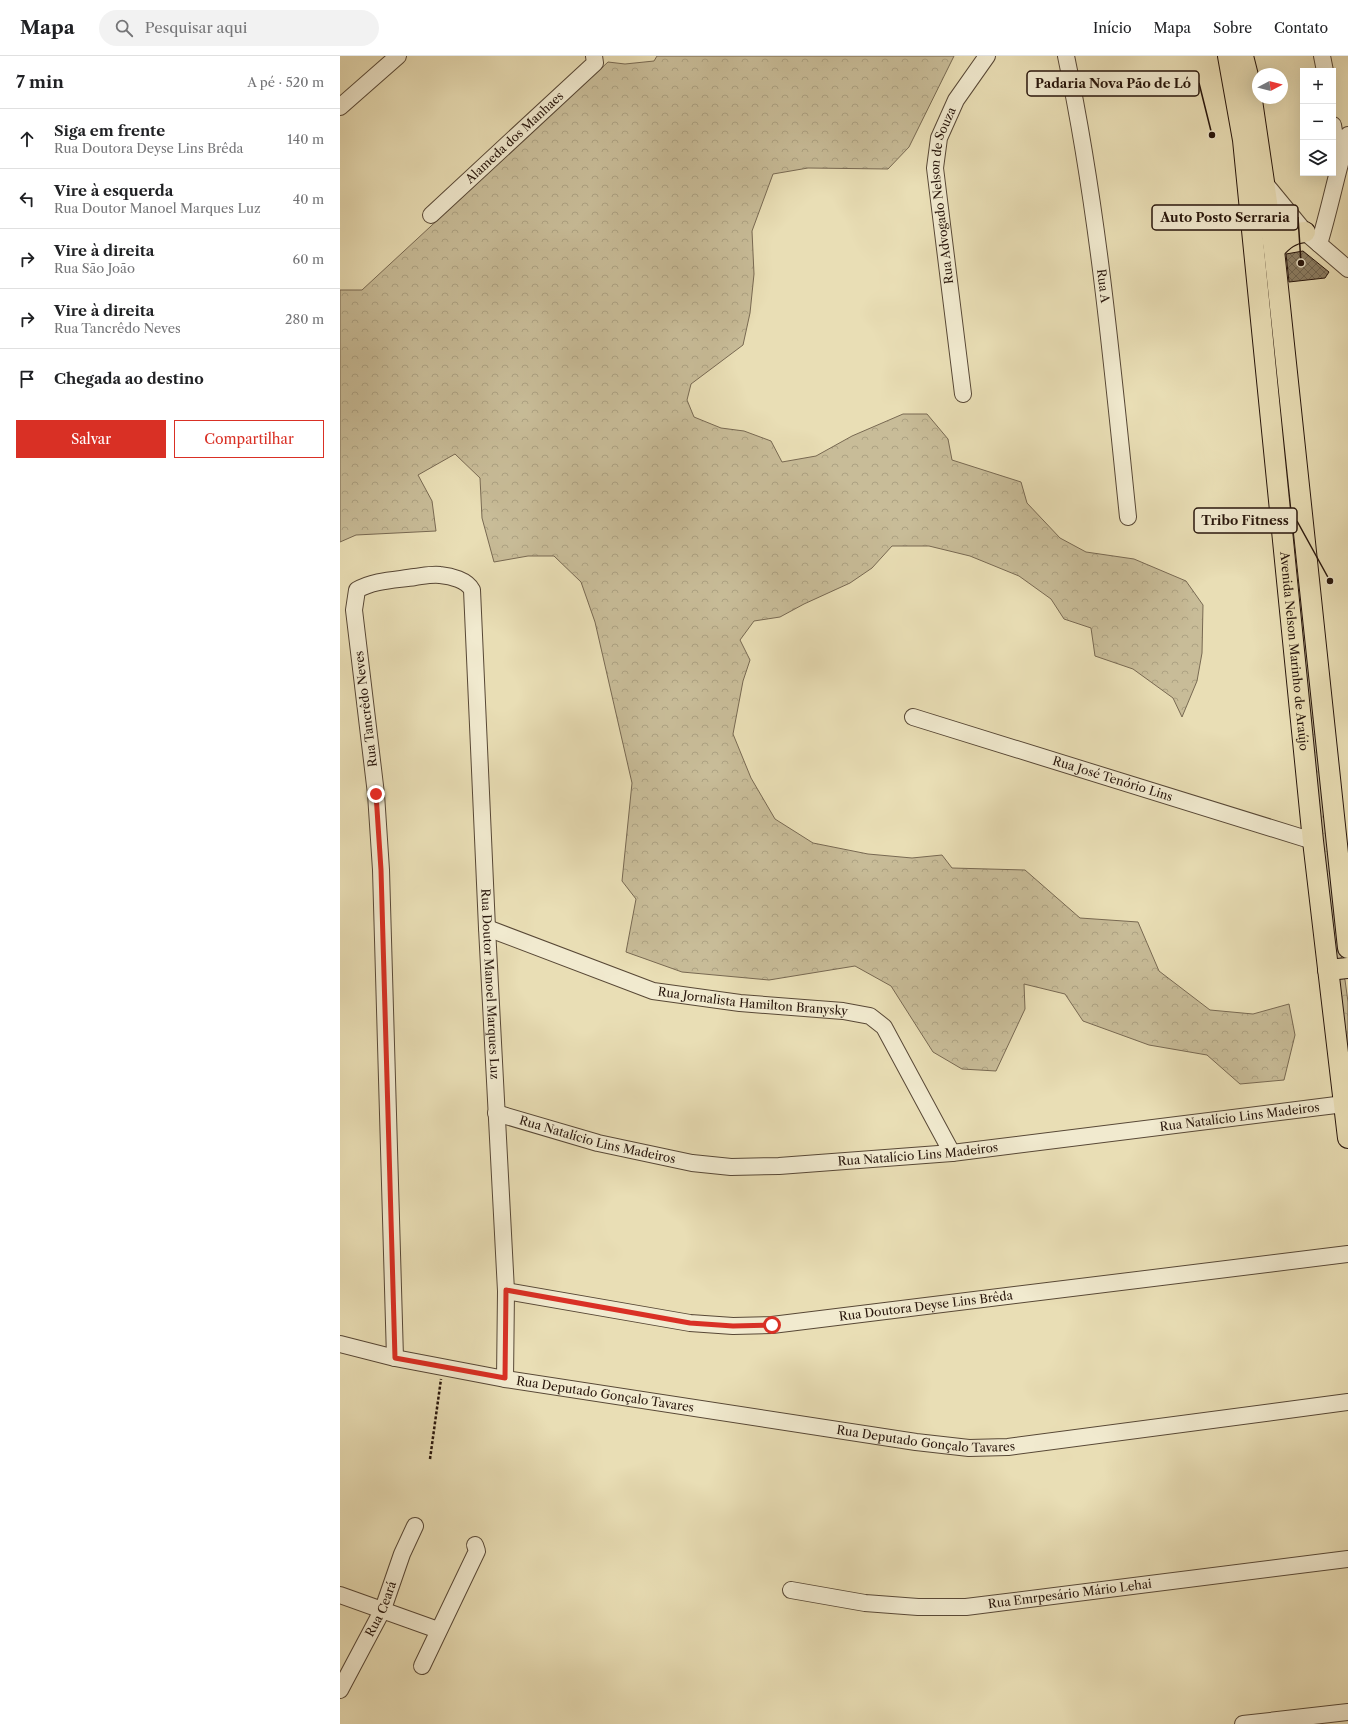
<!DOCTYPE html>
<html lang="pt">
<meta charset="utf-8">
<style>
:root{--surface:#fff;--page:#f2f2f2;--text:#202124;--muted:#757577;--line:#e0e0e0;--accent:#d93025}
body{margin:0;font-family:"Libre Caslon Text",serif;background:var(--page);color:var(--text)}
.controls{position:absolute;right:12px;top:12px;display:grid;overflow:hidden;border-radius:0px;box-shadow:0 4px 16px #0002}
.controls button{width:36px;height:36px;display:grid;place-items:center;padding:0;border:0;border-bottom:1px solid var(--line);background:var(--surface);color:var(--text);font:20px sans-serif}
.compass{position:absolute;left:912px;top:12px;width:36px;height:36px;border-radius:50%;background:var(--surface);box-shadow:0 4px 16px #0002;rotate:83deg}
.stop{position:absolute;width:12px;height:12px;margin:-9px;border:3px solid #d93025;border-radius:50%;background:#fff}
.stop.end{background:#d93025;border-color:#fff;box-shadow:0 1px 4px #0008}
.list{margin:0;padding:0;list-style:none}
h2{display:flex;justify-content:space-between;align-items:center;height:52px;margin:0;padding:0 16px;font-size:17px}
h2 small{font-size:13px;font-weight:400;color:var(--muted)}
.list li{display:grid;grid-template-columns:26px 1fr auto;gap:12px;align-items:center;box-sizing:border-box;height:60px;padding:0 16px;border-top:1px solid var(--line)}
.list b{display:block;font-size:15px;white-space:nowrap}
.list p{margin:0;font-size:13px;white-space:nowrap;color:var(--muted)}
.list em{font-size:13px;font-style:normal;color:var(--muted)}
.actions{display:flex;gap:8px;padding:12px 16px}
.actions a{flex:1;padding:9px 0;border:1px solid var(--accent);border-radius:0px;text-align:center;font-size:14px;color:var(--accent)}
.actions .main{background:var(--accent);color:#fff}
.icon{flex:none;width:22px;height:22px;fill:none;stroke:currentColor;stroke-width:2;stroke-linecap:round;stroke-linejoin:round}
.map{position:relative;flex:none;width:1008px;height:1668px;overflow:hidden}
header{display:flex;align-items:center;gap:24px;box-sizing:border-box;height:56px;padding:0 20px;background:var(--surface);border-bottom:1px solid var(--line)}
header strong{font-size:19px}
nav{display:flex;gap:22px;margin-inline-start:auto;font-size:14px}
.search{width:280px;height:36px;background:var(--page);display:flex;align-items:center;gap:10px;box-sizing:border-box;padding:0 14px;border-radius:22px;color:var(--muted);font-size:15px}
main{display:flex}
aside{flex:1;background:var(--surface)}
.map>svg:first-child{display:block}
.forest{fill:url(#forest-crowns);stroke:#786952}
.building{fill:url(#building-cross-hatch);stroke:#28160c}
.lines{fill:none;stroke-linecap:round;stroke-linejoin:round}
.minor-casing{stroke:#584836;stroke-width:18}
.major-casing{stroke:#28160c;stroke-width:22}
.path{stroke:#28160c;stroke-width:2.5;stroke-dasharray:3 2;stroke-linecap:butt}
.minor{stroke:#f1eacf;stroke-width:16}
.major{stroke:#e9deb5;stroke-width:20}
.route{stroke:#d93025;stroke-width:5}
.labels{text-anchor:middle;stroke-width:3.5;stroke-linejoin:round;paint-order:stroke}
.street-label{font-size:12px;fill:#28160c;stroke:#f1eacf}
.leader{fill:none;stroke:#28160c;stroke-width:1.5}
.callout-dot{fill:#28160c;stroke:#f1eacf;stroke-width:1.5}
.callout{fill:#f1eacf;stroke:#28160c;stroke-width:1.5}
.callout-label{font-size:13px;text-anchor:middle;font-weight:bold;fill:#28160c}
</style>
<header>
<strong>Mapa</strong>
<div class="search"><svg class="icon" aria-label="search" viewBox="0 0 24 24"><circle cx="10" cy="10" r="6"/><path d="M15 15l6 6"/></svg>Pesquisar aqui</div>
<nav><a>Início</a><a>Mapa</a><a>Sobre</a><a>Contato</a></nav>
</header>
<main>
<aside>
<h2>7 min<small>A pé · 520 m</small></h2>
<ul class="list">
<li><svg class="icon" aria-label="ahead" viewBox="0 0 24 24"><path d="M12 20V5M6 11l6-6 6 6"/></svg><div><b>Siga em frente</b><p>Rua Doutora Deyse Lins Brêda</p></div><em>140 m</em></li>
<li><svg class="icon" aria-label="left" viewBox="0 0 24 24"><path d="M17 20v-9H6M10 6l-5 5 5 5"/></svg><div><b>Vire à esquerda</b><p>Rua Doutor Manoel Marques Luz</p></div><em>40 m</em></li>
<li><svg class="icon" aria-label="right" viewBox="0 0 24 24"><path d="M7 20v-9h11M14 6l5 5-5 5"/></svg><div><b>Vire à direita</b><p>Rua São João</p></div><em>60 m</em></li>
<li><svg class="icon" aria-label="right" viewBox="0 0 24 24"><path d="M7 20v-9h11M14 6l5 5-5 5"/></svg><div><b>Vire à direita</b><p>Rua Tancrêdo Neves</p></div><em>280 m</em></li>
<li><svg class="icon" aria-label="arrive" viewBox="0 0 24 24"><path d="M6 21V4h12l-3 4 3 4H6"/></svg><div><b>Chegada ao destino</b></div></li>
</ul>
<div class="actions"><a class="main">Salvar</a><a>Compartilhar</a></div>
</aside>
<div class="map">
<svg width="1008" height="1668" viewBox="0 0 1008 1668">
<defs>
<pattern id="forest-crowns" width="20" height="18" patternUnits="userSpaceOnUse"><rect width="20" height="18" fill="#c8bc98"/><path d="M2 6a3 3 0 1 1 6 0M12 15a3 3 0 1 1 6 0" fill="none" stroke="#aca182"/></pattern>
<pattern id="building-cross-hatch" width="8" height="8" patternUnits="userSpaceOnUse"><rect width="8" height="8" fill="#8c7e64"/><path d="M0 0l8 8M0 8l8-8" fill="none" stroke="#726651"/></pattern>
</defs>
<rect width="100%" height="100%" fill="#e9deb5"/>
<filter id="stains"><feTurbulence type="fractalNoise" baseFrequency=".005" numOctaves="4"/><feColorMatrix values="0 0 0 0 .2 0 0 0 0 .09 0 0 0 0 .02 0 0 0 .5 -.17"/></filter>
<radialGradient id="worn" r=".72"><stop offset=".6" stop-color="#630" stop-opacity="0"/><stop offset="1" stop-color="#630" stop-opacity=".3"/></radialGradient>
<!-- forest -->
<path class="forest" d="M 317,0 L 614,0 L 569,91 L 548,113 L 468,112 L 433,118 L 412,175 L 414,218 L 410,257 L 403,289 L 351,328 L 347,344 L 354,361 L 381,372 L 404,375 L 431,385 L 442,406 L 476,400 L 512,380 L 563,358 L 587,358 L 608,383 L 612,404 L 681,426 L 687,447 L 720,482 L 746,496 L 794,503 L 846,525 L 863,549 L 862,597 L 857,625 L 842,661 L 833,642 L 793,613 L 755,600 L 751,572 L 724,563 L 711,543 L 679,520 L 630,500 L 589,490 L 552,490 L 532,512 L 510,527 L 464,548 L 440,561 L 414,565 L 400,584 L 410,604 L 403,625 L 393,678 L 411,722 L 435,763 L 473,787 L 528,798 L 572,802 L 602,799 L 612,812 L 685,814 L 740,862 L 798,866 L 819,915 L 870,954 L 913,958 L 949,948 L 955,979 L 944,1024 L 900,1028 L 867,999 L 809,989 L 743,965 L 725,938 L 684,928 L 685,953 L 656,1015 L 622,1013 L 593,996 L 551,930 L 515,910 L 429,924 L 342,916 L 286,896 L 296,843 L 282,825 L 292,727 L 255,566 L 241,526 L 214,500 L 188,500 L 154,506 L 142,462 L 140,422 L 115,398 L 78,419 L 92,445 L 96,475 L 16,479 L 0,486 L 0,234 L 22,234 L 268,6 L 285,8 L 314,5 Z
M 962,526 L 966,529 L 1002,900 L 999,906 L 994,907 L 957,527 Z
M 996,920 L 1003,920 L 1005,924 L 1008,946 L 1008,1041 Z"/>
<!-- building -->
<path class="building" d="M 963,195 L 989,216 L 985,222 L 949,226 L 946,198 Z"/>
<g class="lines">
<!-- minor casing -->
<g class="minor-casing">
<g id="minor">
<path id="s1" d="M 726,0 C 758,152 772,307 788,461"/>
<path d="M 982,0 L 985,15"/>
<path d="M 0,51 L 58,0"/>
<path d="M 993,69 L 999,105"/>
<path d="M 923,125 L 965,176 L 1008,213"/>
<path id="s2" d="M 91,159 L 255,7 L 254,0"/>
<path d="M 979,188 C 990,152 997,115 1008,79"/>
<path id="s3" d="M 623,338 L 595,112 L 599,82 L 616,44 L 647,0"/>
<path id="s4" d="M 573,661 L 973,785"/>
<path id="s5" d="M 147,872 L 313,935 L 400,947 L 503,955 L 530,960 L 544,971 L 612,1097"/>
<path id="s6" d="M 156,1057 L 258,1087 L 352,1107 L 391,1111 L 439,1110 L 612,1097 L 1004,1048"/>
<path id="s7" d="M 166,1235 L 350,1267 L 393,1270 L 432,1269 L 1008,1198"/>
<path id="s8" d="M 0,1288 L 55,1302 L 165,1323 L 576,1386 L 629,1392 L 668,1391 L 1008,1346"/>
<path id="s9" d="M 55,1302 L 41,814 L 36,738 L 14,554 L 17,534 C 34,524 56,524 75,521 C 83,520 92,518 100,519 C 111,520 127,524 132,534 L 147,872 L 166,1235 L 165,1323"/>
<path id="s10" d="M 451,1534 L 525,1547 L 578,1551 L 626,1551 L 1008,1503"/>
<path d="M 0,1539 L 98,1574"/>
<path d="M 82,1610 L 137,1495 L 135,1489"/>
<path id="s11" d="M 0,1634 L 43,1553 L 62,1498 L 75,1470"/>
<path d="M 903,1668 L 1008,1656"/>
</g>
</g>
<!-- major casing -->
<g class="major-casing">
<g id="major">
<path id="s12" d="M 888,0 L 903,84 L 973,785 L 1008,1082"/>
<path d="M 903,0 L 909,24 L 934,194 L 1008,892"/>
<path d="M 934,194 C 943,184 951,177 965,176"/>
<path d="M 988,914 L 1008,912"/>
</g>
</g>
<!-- path -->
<path class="path" d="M 90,1403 L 101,1323"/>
<!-- minor -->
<use href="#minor" class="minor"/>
<!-- major -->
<use href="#major" class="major"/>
</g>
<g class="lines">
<!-- route -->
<path class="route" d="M 36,738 L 41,814 L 55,1302 L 165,1322 L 166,1234 L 350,1267 L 393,1270 L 432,1269"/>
</g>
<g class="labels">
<!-- street labels -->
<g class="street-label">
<text dy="4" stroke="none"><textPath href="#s2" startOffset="114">Alameda dos Manhaes</textPath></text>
<text dy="4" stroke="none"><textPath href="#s3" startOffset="201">Rua Advogado Nelson de Souza</textPath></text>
<text dy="4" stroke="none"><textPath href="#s1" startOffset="233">Rua A</textPath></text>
<text dy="4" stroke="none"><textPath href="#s12" startOffset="599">Avenida Nelson Marinho de Araújo</textPath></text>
<text transform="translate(26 653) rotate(-97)" y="4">Rua Tancrêdo Neves</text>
<text dy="4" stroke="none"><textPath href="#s4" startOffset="209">Rua José Tenório Lins</textPath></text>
<text dy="4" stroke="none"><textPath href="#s9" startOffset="1286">Rua Doutor Manoel Marques Luz</textPath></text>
<text dy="4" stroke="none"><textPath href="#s5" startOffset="278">Rua Jornalista Hamilton Branysky</textPath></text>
<text dy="4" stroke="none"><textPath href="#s6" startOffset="753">Rua Natalício Lins Madeiros</textPath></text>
<text dy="4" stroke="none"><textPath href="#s6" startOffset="105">Rua Natalício Lins Madeiros</textPath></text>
<text dy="4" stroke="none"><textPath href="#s6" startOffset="429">Rua Natalício Lins Madeiros</textPath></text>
<text dy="4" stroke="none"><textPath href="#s7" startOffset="424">Rua Doutora Deyse Lins Brêda</textPath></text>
<text dy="4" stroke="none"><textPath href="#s8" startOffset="270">Rua Deputado Gonçalo Tavares</textPath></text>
<text dy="4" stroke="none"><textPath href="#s8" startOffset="594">Rua Deputado Gonçalo Tavares</textPath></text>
<text dy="4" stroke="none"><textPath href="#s10" startOffset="281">Rua Emrpesário Mário Lehai</textPath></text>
<text dy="4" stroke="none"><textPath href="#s11" startOffset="91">Rua Ceará</textPath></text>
</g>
</g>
<!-- callouts -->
<path class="leader" d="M872 79L859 27M961 207L958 161M990 525L957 465"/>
<g class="callout-dot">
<circle cx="872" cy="79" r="4"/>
<circle cx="961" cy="207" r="4"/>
<circle cx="990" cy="525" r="4"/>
</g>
<g class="callout">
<rect x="687" y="15" width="172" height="25" rx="4"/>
<rect x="812" y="149" width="146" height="25" rx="4"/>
<rect x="854" y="452" width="103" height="25" rx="4"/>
</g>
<g class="callout-label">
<text x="773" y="32">Padaria Nova Pão de Ló</text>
<text x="885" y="166">Auto Posto Serraria</text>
<text x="905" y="469">Tribo Fitness</text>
</g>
<rect width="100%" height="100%" filter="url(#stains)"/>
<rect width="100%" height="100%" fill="url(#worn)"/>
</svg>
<div class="controls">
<button>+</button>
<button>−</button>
<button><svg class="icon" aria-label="layers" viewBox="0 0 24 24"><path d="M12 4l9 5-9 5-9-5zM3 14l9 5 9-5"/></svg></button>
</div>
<svg class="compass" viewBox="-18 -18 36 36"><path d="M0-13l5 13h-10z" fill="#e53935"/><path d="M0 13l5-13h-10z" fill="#757577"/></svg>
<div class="stop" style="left:432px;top:1269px"></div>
<div class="stop end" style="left:36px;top:738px"></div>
</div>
</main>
